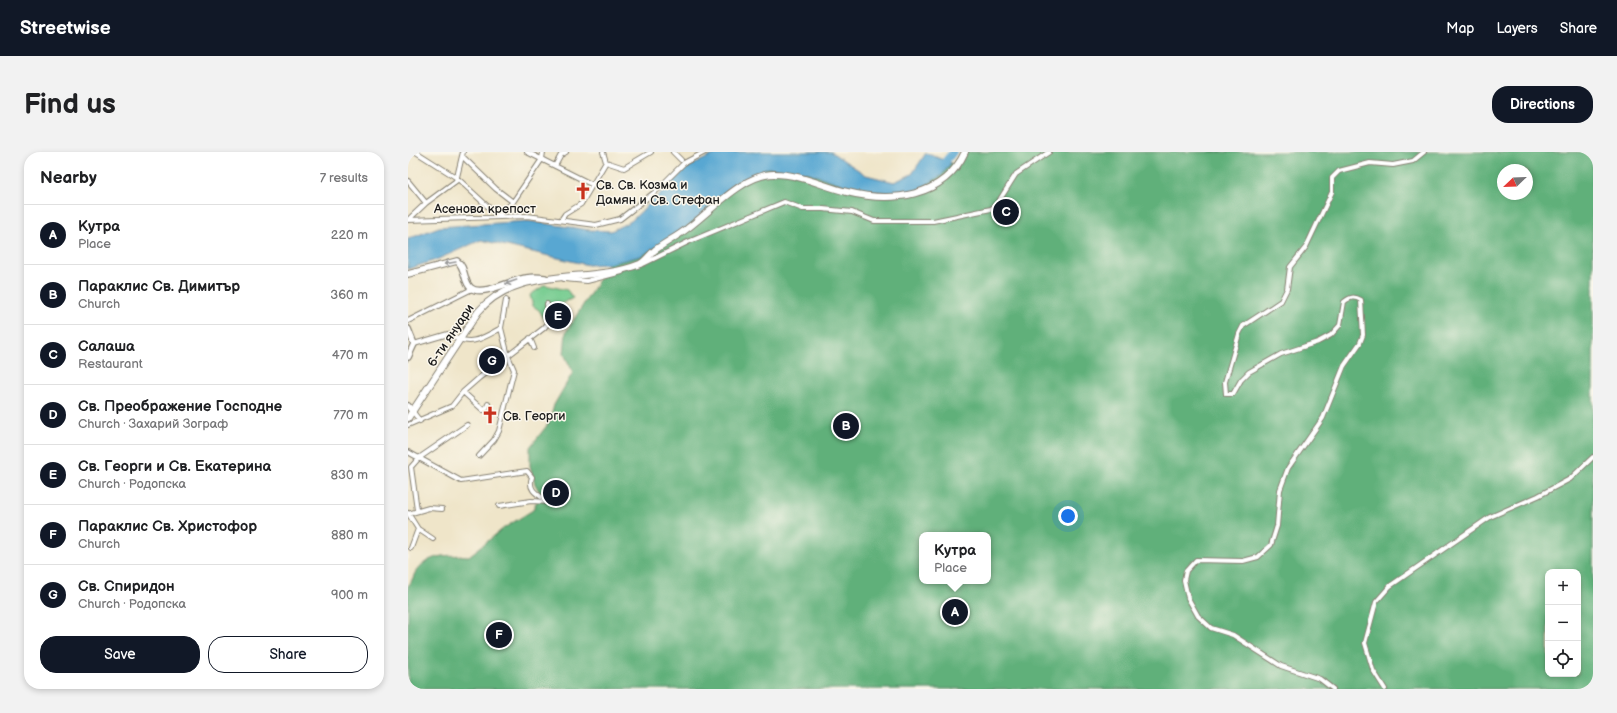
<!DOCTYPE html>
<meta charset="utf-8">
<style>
:root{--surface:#fff;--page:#f2f2f2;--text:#202124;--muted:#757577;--line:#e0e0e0;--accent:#111827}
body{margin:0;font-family:"Balsamiq Sans",sans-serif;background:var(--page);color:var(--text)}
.controls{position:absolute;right:12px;bottom:12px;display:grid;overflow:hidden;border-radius:8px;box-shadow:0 2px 6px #0003}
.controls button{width:36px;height:36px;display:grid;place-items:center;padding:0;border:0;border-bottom:1px solid var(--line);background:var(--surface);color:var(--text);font:20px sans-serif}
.compass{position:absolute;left:1089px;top:12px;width:36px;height:36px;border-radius:50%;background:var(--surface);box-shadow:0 2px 6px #0003;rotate:247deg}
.you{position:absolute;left:660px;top:364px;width:14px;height:14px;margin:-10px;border:3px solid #fff;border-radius:50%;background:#1a73e8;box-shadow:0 0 0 6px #1a73e833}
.badge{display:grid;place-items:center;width:26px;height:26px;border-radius:50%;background:var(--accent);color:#fff;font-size:13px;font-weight:700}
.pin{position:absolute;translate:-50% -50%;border:2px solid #fff;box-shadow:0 1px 4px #0006}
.popup{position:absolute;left:511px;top:380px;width:72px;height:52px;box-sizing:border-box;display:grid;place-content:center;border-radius:8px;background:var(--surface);filter:drop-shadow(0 1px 3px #0005);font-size:13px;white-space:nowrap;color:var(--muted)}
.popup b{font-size:15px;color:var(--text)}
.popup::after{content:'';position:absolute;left:50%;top:100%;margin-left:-8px;border:8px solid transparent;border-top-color:var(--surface)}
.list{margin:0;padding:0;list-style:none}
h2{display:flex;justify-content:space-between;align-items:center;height:52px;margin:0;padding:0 16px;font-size:17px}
h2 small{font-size:13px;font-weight:400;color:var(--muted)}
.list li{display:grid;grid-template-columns:26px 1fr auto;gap:12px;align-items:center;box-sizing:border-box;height:60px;padding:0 16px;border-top:1px solid var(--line)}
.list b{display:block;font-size:15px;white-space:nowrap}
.list p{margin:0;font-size:13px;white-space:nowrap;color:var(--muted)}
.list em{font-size:13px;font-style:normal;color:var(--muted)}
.actions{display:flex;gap:8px;padding:12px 16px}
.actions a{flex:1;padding:9px 0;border:1px solid var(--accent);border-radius:16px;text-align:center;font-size:14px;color:var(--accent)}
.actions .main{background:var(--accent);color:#fff}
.icon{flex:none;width:22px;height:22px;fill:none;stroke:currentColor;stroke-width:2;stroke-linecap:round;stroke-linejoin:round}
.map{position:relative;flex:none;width:1185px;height:537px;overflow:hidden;border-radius:16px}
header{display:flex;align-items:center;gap:24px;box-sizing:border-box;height:56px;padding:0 20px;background:var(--accent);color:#fff}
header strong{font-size:19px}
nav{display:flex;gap:22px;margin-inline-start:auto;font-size:14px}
.intro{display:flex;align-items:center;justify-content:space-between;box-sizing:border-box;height:96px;padding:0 24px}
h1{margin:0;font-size:28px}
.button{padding:10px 18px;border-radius:16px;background:var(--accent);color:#fff;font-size:14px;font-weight:700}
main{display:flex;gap:24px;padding:0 24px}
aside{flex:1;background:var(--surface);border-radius:16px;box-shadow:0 2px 6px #0003}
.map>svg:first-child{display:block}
.green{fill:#76cc90;stroke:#497456}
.forest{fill:#60b07a;stroke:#3e664b;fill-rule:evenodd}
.water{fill:#58a7d2;stroke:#3a6277}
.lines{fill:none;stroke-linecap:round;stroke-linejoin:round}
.river{stroke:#58a7d2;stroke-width:8}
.minor-casing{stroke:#868072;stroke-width:6}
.tertiary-casing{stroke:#868072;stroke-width:8}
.secondary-casing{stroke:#868072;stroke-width:8}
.minor{stroke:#fff;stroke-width:4}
.tertiary{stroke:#fff;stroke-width:5.5}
.secondary{stroke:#fff;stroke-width:6}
.oneway{stroke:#999}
.labels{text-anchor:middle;stroke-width:3;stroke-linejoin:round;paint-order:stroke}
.poi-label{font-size:13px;fill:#1c1c1c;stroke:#fbf7ec;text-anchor:start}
.street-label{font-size:13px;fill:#1c1c1c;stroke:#fbf7ec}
</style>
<header>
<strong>Streetwise</strong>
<nav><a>Map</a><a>Layers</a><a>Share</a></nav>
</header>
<div class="intro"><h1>Find us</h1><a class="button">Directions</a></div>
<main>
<aside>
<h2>Nearby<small>7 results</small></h2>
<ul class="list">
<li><span class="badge">A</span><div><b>Кутра</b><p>Place</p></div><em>220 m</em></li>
<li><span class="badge">B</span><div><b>Параклис Св. Димитър</b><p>Church</p></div><em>360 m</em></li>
<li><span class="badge">C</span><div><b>Салаша</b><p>Restaurant</p></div><em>470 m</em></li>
<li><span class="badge">D</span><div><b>Св. Преображение Господне</b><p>Church · Захарий Зограф</p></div><em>770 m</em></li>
<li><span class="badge">E</span><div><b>Св. Георги и Св. Екатерина</b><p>Church · Родопска</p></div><em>830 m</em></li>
<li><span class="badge">F</span><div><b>Параклис Св. Христофор</b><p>Church</p></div><em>880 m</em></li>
<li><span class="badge">G</span><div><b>Св. Спиридон</b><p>Church · Родопска</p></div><em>900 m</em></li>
</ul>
<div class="actions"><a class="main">Save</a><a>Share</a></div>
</aside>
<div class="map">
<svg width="1185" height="537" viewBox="0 0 1185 537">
<rect width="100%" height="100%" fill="#fbf7ec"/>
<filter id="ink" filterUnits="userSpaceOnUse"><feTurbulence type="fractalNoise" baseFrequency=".025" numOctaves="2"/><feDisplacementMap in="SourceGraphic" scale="8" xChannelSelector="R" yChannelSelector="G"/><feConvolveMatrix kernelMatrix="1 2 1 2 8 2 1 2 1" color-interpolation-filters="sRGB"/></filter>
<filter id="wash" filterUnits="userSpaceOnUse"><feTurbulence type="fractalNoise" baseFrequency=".012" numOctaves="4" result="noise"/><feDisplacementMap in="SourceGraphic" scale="16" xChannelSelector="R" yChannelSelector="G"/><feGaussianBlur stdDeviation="0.9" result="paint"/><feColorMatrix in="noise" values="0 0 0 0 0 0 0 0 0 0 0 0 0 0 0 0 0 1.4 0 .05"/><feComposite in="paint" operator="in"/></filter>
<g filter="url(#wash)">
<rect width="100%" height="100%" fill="#efe5c9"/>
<!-- green -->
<path class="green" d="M 137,133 L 159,138 L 165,146 L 143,157 L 140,166 L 137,168 L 131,158 L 125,154 L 122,143 Z"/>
<!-- forest -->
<path class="forest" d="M 559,0 L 1185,0 L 1185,537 L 0,537 L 0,434 C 5,429 5,423 9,418 C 23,401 41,403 61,404 L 96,376 L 125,358 L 132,341 L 127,332 L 122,314 L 122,295 L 141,271 L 146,253 L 165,220 L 156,202 L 158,180 L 201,112 L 233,104 L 266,86 L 329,31 L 360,16 L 401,21 L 456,40 L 534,23 L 543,11 L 549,16 ZM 1095,18 L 1119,18 L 1119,42 L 1095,42 ZM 514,383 L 580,383 L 580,429 L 514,429 ZM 1140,420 L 1170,420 L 1170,522 L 1140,522 Z"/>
<!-- water -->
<path class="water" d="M 311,0 L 423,0 L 458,23 L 486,30 L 504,22 L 518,1 L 543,11 L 534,23 L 506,41 L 486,43 L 456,40 L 401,21 L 360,16 L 329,31 L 266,86 L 233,104 L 201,112 L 180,113 L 73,88 L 28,108 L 0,117 L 0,87 L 31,75 L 120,69 L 182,78 L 203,79 L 223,69 L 280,15 Z"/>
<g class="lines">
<!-- river -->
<path class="river" d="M 532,16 L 545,0"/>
</g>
</g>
<g filter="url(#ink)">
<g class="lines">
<!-- minor casing -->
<g class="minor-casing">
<path id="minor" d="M 8,0 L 49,26 L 90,64 L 105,50 L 134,7 L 135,0
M 119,0 L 185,33
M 265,0 L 273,8
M 55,5 L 88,37 L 105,50
M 198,10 L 216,16 L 243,0
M 147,14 L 153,3 L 158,0
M 0,29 L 18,51
M 0,68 L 119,64 L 188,73 L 212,67 L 247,40 L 276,11 L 297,0
M 0,68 L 18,51 L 48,29 L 55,0
M 153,68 L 157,62 L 173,52 L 198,10 L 195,0
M 235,112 L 280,90 L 376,50 L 395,57 L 415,57 L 444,60 L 466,69 L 525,69 L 583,57 L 589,52 L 608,22 L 641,0
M 156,127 L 179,129 L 214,120
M 0,169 L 64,137
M 122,186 L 126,196
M 6,192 L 40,182 C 62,195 72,188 93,176
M 55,240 L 75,258 L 78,257 L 80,252
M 5,260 L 12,269
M 0,273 L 44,254 L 55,240 L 71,226 L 136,176 L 141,170 L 139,152
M 0,300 L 53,329 L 119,319 L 124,325 C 119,339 131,343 141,350
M 71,304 L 86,288 L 91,279 L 106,218 L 100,204 L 93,176 L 98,148
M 91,354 L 123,349 L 141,350
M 9,358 L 3,315 L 11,306 L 59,273
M 0,361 L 10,377 L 25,387
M 0,362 L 21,356 L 34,357
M 3,396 L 10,377
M 925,537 L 912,527 L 873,514 L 825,483 L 803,476 L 790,464 L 780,446 L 776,428 L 778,419 L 788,408 L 835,409 L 850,405 L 863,393 L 869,374 L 872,338 L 880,316 L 915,266 L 936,214 L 952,191 L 955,183 L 953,148 C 946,144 942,145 936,150 L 932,173 L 923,183 L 910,190 L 873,202 L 841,220 L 833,228 L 825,242 L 818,242 L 817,230 L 831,182 L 835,174 L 873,149 L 879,137 L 882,115 L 898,95 L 924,40 L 924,26 L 931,19 L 962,11 L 985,13 L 1005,9 L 1016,0
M 977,537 L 965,518 L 957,491 L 968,450 L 982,434 L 1082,365 L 1130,344 L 1162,327 L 1185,305"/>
</g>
<!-- tertiary casing -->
<g class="tertiary-casing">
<path id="tertiary" d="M 0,122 L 49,109 C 58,115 55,130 63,136 C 74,145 106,127 118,126 C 124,125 131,125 137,126
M 0,177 L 6,192 L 0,205
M 0,254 L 5,260"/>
</g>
<!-- secondary casing -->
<g class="secondary-casing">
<path id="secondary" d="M 0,266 L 70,160 C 110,112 180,133 232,112 C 238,109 242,102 247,98 C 258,90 270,84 280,76 C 303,59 336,22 366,22 C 391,22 415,34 439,40 C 483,51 536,46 557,0"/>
</g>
<!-- minor -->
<use href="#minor" class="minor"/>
<!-- tertiary -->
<use href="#tertiary" class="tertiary"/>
<!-- secondary -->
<use href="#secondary" class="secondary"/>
</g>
<!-- one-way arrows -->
<defs><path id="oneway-shaft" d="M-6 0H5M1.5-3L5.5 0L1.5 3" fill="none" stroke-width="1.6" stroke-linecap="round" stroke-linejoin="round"/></defs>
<g class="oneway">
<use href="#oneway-shaft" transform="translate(42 111) rotate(170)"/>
<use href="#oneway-shaft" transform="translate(103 130) rotate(161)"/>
</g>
</g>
<!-- icons -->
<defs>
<g id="church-bare" transform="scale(1.38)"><path d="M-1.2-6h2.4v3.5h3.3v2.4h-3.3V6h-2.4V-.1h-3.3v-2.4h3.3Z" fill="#c8321e" stroke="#fbf7ec" stroke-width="2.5" paint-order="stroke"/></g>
</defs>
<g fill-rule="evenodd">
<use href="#church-bare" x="175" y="39"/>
<use href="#church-bare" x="82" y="263"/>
</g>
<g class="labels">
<!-- poi labels -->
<g class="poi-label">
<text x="188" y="37">Св. Св. Козма и<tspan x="188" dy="15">Дамян и Св. Стефан</tspan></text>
<text x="95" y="268">Св. Георги</text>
</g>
<!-- street labels -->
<g class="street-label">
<text x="77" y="61">Асенова крепост</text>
<text transform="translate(42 183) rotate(-56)" y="5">6-ти януари</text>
</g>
</g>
</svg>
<div class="controls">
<button>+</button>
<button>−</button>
<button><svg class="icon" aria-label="locate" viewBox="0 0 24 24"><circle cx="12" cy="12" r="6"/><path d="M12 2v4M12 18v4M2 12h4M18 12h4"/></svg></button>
</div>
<svg class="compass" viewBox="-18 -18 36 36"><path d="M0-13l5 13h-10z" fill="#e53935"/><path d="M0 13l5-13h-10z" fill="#757577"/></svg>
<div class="you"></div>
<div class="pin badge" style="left:547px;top:460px">A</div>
<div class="popup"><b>Кутра</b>Place</div>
<div class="pin badge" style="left:438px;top:274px">B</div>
<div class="pin badge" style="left:598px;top:60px">C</div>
<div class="pin badge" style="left:148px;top:341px">D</div>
<div class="pin badge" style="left:150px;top:164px">E</div>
<div class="pin badge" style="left:91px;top:483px">F</div>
<div class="pin badge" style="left:84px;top:209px">G</div>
</div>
</main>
